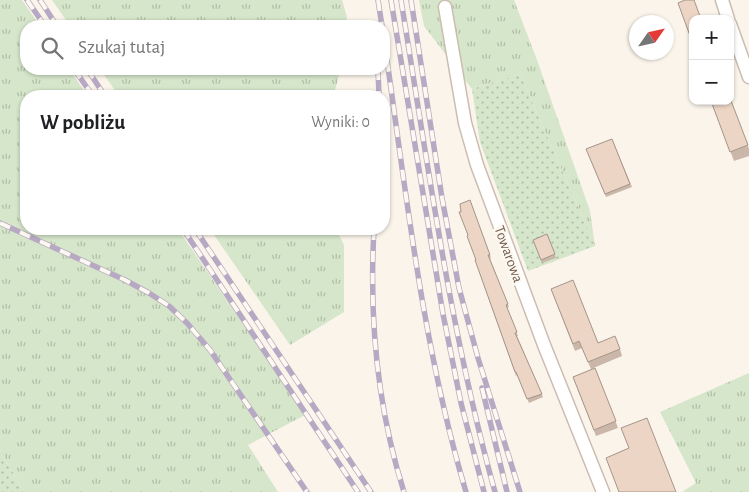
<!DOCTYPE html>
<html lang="pl">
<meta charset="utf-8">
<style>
:root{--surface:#fff;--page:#f2f2f2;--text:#202124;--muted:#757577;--line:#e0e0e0}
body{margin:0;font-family:"Alegreya Sans",sans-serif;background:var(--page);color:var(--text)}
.controls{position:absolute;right:15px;top:15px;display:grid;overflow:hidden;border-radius:10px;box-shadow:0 1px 4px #0004}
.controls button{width:45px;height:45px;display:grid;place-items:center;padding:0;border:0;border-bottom:1px solid var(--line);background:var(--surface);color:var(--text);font:25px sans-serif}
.compass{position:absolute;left:629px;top:15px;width:45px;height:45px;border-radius:50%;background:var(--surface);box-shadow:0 1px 4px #0004;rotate:56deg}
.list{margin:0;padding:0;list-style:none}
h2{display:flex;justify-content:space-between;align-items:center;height:65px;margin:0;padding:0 20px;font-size:21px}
h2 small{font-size:16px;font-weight:400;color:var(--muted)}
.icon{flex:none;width:28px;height:28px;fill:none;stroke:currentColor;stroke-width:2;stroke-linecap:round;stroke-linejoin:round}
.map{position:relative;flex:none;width:749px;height:492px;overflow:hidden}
.search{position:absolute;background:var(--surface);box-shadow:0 1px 4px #0004;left:20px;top:20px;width:370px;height:55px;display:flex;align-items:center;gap:12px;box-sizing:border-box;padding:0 18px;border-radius:20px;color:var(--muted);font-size:19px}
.panel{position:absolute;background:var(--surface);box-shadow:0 1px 4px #0004;left:20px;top:90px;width:370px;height:145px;border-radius:20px}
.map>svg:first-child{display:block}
.grass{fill:url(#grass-tufts)}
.garden{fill:url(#garden-dots)}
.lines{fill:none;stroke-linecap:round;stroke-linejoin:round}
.minor-casing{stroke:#cbbdb1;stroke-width:15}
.minor{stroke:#fff;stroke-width:12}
.rail-casing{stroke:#b7a9c3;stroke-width:5.5}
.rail{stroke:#fdf8f0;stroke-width:4;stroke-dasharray:11;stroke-linecap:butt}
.wall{fill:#cbb7a9}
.building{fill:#ecd5c5;stroke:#a5958a}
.labels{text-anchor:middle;stroke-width:5;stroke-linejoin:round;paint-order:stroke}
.street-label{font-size:15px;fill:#725d50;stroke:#fdf8f0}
</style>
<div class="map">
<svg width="749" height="492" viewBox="0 0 749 492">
<defs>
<pattern id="grass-tufts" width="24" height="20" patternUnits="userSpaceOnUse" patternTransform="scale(1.25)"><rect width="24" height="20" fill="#d5e6ca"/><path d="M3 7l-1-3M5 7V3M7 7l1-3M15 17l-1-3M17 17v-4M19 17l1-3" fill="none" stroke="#b1bea6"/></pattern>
<pattern id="garden-dots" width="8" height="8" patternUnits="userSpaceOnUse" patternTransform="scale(1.25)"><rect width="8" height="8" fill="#d5e6ca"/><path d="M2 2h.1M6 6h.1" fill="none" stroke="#b1bea6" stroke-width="1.8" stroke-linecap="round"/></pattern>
</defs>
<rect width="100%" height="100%" fill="#faf4ea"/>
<!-- grass -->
<path class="grass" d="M 0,0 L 22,0 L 40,26 L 26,26 L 26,69 L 69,69 L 88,96 L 26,96 L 26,229 L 178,229 L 305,415 L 248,445 L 278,492 L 24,492 L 0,450 Z
M 52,0 L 342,0 L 347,17 L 346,26 L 70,26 Z
M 419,0 L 514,0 L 537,60 L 590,211 L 595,246 L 520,74 L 472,89 L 424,26 Z
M 100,69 L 340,69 L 337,83 L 333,96 L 119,96 Z
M 210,229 L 336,229 L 344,245 L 344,312 L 290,345 Z
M 749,373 L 749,492 L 682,492 L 696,483 L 660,412 Z"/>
<!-- garden -->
<path class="garden" d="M 520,74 L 595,246 L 528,271 L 480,142 L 472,89 Z
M 0,450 L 24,492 L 0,492 Z"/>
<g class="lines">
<!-- minor casing -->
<g class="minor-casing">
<path id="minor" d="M 722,0 L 728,19
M 445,7 L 465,123 L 477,165 L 544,345 L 603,492
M 730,24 L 749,77"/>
</g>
<!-- minor -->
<use href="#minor" class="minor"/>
<!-- rail casing -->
<g class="rail-casing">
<path id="rail" d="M 27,0 L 45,26
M 40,0 L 57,26
M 378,0 L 382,26
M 391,0 L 443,314 L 461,403 L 484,492
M 401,0 C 428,165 450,331 495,492
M 411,0 L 442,198 L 459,288 L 478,358 L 520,492
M 384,39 C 406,191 422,345 466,492
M 74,69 L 93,96
M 87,69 L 105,96
M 378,69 L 379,96
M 0,223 L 125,280 L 149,293 L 169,306 L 187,323 L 210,350 L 307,492
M 183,229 L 358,492
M 195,229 L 371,492
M 374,229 C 369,318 377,407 404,492
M 482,388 L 507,492"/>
</g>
<!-- rail -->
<use href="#rail" class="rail"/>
</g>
<!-- wall -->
<path class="wall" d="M 730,98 L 749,149 L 749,156 L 734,161 L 711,101 Z
M 612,139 L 632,187 L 606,197 L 586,149 Z
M 470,200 L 491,258 L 490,259 L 509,307 L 507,308 L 518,336 L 517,336 L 543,397 L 529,403 L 517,375 L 516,376 L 475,260 L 476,260 L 461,212 Z
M 547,234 L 556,258 L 542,263 L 533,240 Z
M 551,289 L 598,343 L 620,349 L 622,356 L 591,369 L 582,348 L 575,351 Z
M 595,368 L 618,428 L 596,436 L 573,377 Z"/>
<!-- building -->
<path class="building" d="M 685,0 L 694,0 L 701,19 L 693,19 L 693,44 L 678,3 Z
M 730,98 L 748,145 L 730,152 L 711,101 L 730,101 Z
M 612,139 L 630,184 L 605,194 L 586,149 Z
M 470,200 L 490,255 L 488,255 L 508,304 L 506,305 L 517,332 L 515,333 L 542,394 L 527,399 L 516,372 L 515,372 L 475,260 L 476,260 L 467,236 L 468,235 L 459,212 L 461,212 L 460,204 Z
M 547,234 L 555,254 L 541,260 L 533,240 Z
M 573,280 L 598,343 L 615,336 L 620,349 L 588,362 L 579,341 L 573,344 L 551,289 Z
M 595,368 L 616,421 L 594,430 L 573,377 Z
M 647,418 L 676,492 L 619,492 L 606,458 L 629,448 L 621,428 Z"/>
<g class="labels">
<!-- street labels -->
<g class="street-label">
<text transform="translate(509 254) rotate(70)" y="5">Towarowa</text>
</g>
</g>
</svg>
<div class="controls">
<button>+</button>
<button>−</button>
</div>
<svg class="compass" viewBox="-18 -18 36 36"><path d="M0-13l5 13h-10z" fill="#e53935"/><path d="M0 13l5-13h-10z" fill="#757577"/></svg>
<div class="search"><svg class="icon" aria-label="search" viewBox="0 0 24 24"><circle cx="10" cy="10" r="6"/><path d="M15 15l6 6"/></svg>Szukaj tutaj</div>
<section class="panel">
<h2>W pobliżu<small>Wyniki: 0</small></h2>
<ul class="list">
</ul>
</section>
</div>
